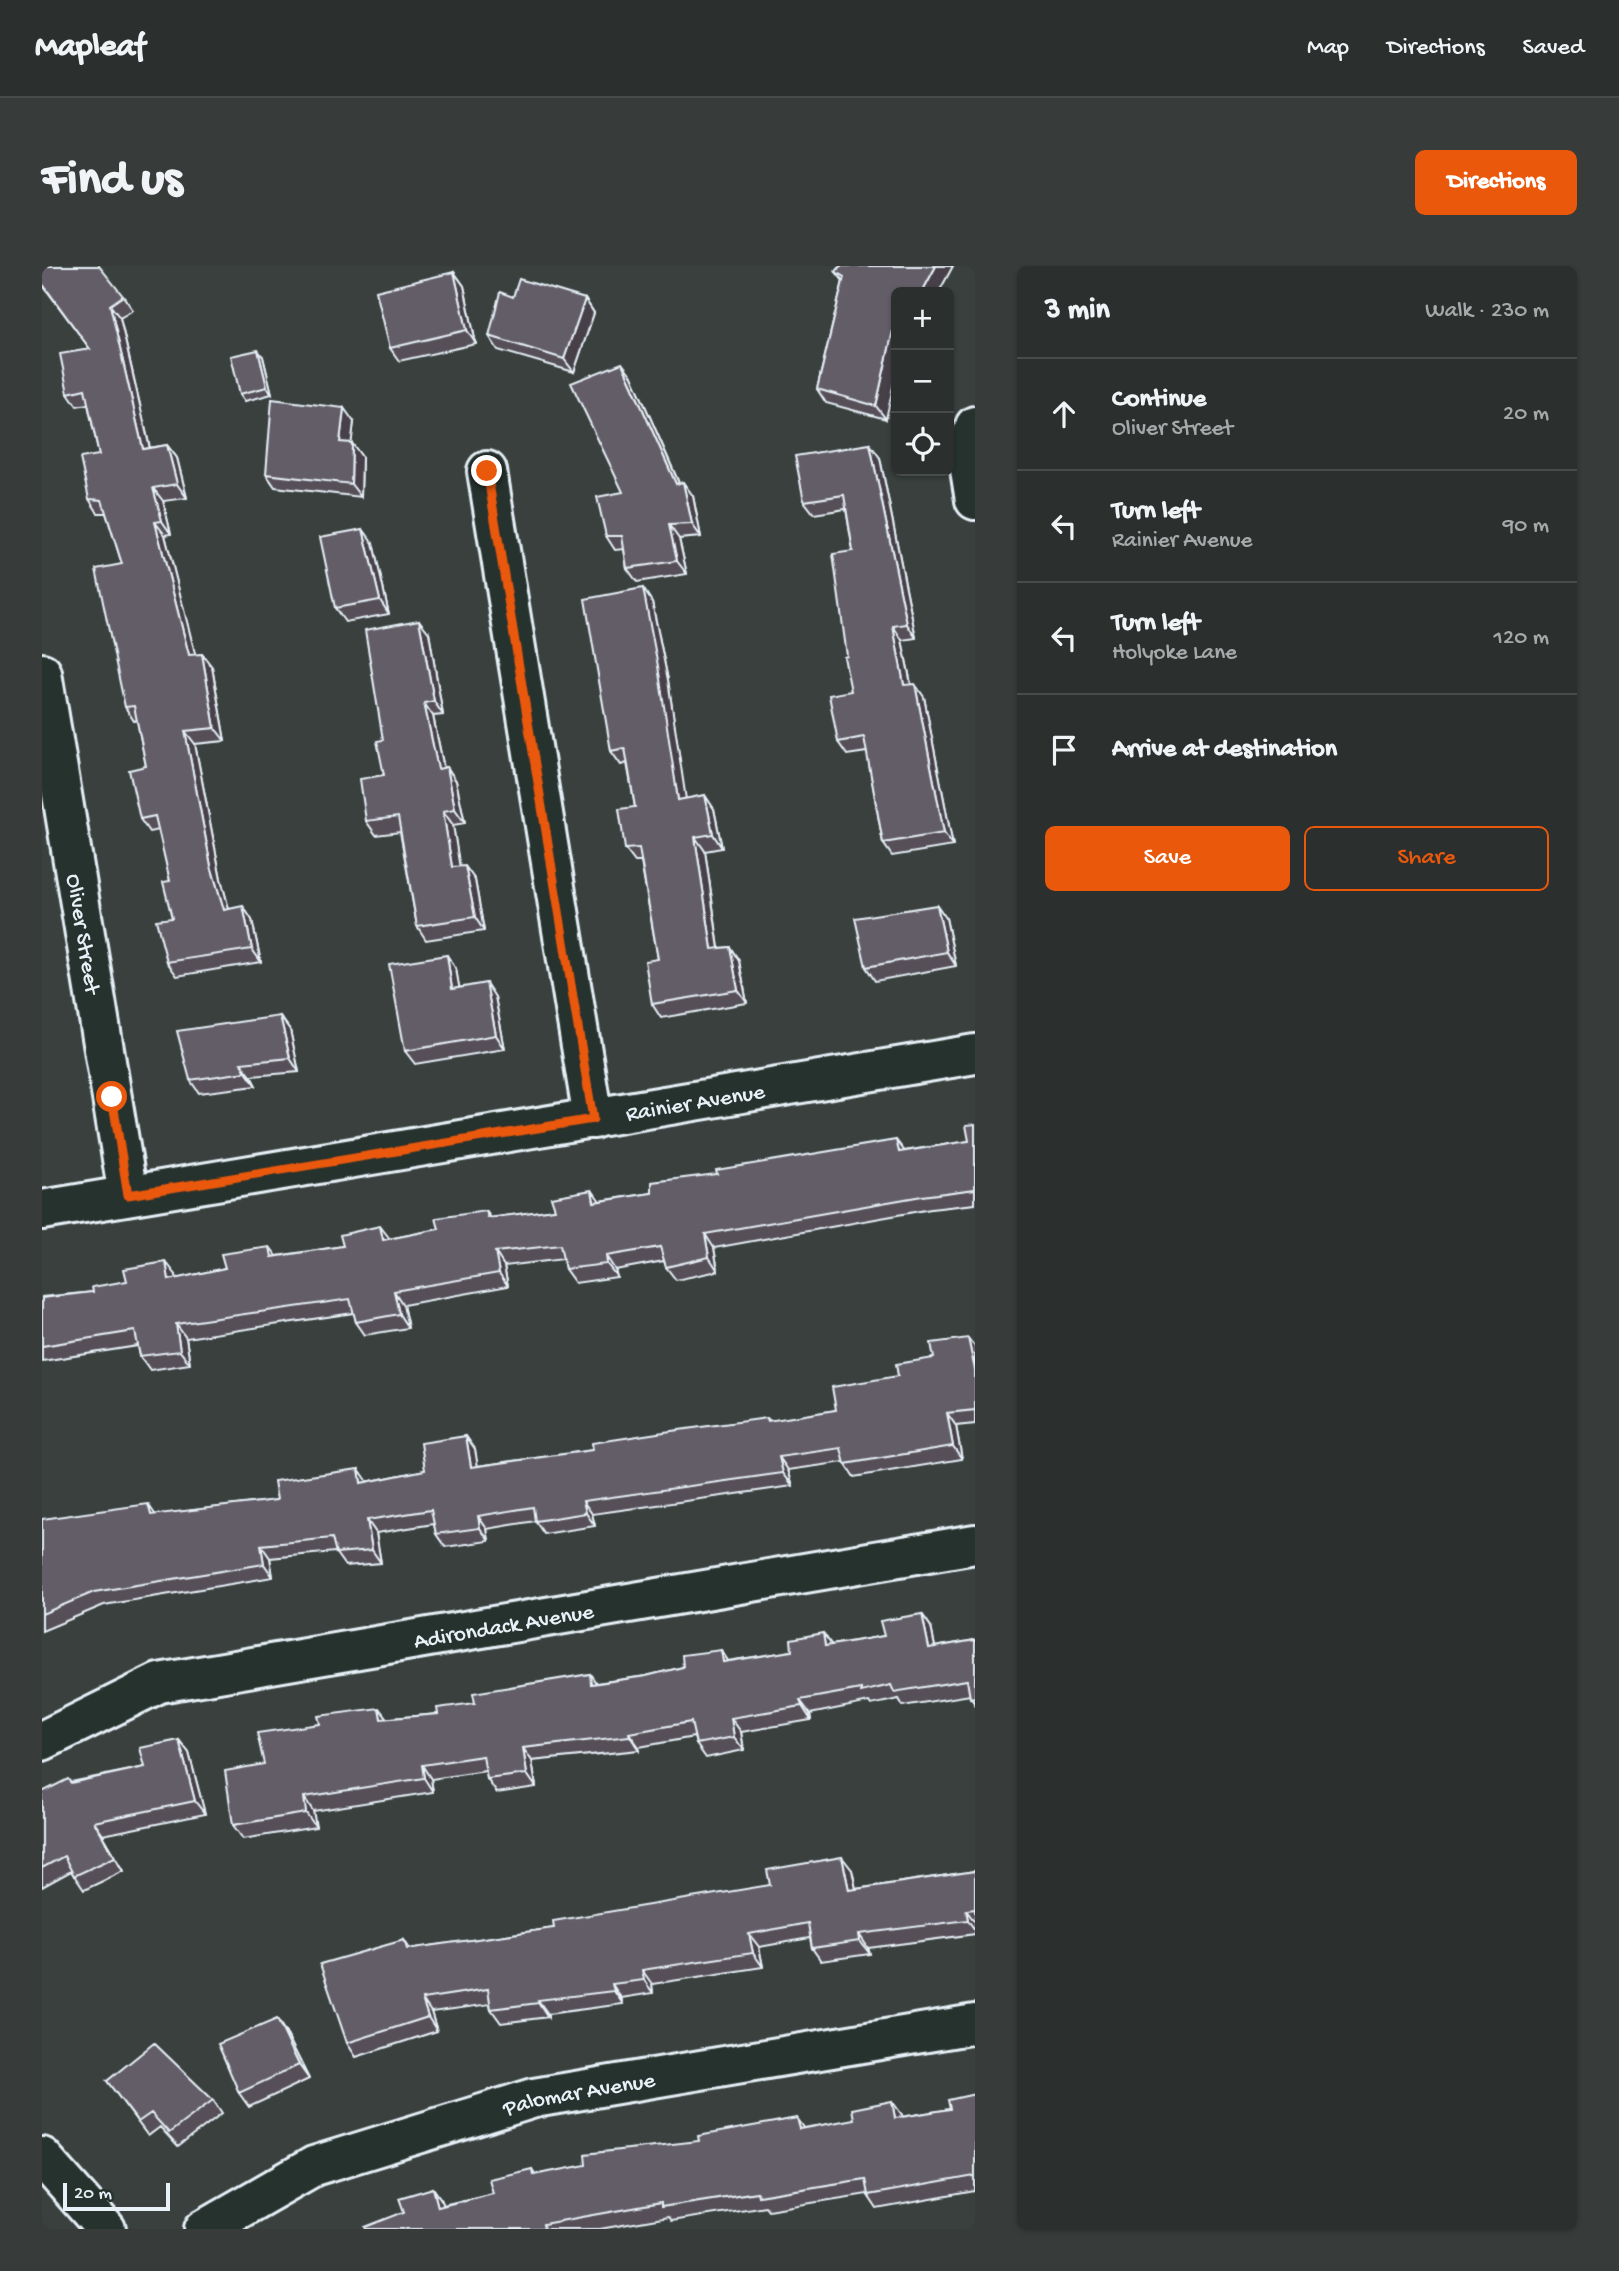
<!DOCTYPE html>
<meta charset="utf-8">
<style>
:root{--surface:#2b302e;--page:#373c3a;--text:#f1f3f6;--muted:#a6a9aa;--line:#474b4a;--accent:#ea580c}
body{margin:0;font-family:"Gochi Hand",sans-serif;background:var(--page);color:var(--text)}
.controls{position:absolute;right:21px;top:21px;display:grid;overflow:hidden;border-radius:10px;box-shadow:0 2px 5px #0004}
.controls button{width:63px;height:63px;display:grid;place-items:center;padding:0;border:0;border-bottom:2px solid var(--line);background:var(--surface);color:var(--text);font:35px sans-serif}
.scale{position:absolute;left:21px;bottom:18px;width:107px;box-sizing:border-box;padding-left:7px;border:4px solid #e8f1f8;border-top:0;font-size:19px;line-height:24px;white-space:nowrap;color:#e8f1f8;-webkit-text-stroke:5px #26332d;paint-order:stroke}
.stop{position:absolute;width:21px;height:21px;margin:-16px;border:5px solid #ea580c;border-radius:50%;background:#fff}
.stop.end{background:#ea580c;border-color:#fff;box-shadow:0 2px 7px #0008}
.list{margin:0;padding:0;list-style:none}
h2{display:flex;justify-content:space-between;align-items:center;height:91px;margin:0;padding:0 28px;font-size:30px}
h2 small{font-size:23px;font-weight:400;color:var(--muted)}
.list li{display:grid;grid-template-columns:46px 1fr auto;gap:21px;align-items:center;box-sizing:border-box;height:112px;padding:0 28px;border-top:2px solid var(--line)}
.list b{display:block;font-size:26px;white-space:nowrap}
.list p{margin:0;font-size:23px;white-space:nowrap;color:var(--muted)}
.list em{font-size:23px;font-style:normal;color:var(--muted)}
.actions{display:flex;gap:14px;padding:21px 28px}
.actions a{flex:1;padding:16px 0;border:2px solid var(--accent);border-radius:10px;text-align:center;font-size:24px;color:var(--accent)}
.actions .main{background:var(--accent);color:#fff}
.icon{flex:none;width:38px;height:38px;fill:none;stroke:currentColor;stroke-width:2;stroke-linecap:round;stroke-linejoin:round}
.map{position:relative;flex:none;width:933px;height:1963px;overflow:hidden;border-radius:10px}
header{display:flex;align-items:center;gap:42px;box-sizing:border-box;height:98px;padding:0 35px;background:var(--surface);border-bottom:2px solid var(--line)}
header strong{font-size:33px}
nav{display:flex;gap:38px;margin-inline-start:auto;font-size:24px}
.intro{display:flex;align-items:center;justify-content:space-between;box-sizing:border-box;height:168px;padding:0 42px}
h1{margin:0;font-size:49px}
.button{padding:18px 32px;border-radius:10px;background:var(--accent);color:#fff;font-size:24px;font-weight:700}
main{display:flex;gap:42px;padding:0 42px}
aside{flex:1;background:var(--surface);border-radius:10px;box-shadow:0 2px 5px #0004}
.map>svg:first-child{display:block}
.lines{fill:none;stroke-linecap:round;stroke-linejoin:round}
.minor-casing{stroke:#e8f1f8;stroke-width:44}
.minor{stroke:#26332d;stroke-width:38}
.wall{fill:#565059;stroke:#e8f1f8;stroke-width:2}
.shaded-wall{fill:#464148;stroke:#e8f1f8;stroke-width:2}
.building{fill:#645d67;stroke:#e8f1f8;stroke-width:2}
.route{stroke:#ea580c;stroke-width:9}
.labels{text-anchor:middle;stroke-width:5;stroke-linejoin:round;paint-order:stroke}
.street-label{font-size:23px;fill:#e8f1f8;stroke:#26332d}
</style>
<header>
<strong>Mapleaf</strong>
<nav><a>Map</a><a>Directions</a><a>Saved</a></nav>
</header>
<div class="intro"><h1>Find us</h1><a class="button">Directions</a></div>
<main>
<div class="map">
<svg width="933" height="1963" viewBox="0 0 933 1963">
<rect width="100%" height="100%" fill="#39403e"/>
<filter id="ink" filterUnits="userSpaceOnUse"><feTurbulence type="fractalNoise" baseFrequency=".0143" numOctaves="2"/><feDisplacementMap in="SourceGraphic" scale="14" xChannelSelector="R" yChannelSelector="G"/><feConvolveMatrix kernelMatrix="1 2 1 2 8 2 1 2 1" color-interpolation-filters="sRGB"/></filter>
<g filter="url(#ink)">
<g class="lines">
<!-- minor casing -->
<g class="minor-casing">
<g id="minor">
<path d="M 933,160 L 925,185 L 933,234"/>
<path d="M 445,205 L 551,853"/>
<path id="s1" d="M 0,407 L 86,929"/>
<path id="s2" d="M 0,944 L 933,788"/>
<path id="s3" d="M 0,1475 L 117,1417 L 933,1278"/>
<path d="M 0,1891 L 64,1963"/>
<path id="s4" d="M 162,1963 L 272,1900 L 492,1832 L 933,1758"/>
</g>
</g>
<!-- minor -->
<use href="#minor" class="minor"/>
</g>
<!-- wall -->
<path class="wall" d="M 412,6 L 422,20 L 434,78 L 357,95 L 348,82 Z
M 794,6 L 854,26 L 844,153 L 784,137 L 775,123 L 801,15 Z
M 0,18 L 81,30 L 91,44 L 78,52 L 108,182 L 125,179 L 135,192 L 145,232 L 121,235 L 129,268 L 123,269 L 153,389 L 160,388 L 170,401 L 183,475 L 153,478 L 179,613 L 187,643 L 210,654 L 219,696 L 135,710 L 125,696 L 130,652 L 128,615 L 117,564 L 107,566 L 98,553 L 104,500 L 95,454 L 92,455 L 83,441 L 80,298 L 64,247 L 56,247 L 47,233 L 57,189 L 46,138 L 35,140 L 26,127 L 48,83 Z
M 471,31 L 543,33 L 552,47 L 532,106 L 456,84 L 447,70 Z
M 221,91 L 230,128 L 203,135 L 198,128 Z
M 590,110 L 637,217 L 651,230 L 659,271 L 637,273 L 645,308 L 595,316 L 585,302 L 582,283 L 573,284 L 564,270 L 581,226 Z
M 312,156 L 309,177 L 320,191 L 319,231 L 233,221 L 224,208 Z
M 838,192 L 874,372 L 860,374 L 869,418 L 882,431 L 911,580 L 850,590 L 841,577 L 825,486 L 805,489 L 796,476 L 809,425 L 805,390 L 811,285 L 804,243 L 772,248 L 762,235 Z
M 331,277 L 347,348 L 303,356 L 293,342 Z
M 610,336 L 626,414 L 643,532 L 672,543 L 680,582 L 663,585 L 677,682 L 688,681 L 697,695 L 705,737 L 619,752 L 610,738 L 616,693 L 599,596 L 593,596 L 583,583 L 593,541 L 585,497 L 579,499 L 569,485 Z
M 387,367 L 401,449 L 391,450 L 402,502 L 405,501 L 414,515 L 423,557 L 411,559 L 417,601 L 433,614 L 442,665 L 384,674 L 375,660 L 358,566 L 334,569 L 324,555 L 342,509 L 341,474 Z
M 904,652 L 914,700 L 833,715 L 824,701 Z
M 414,703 L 417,721 L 453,731 L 463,783 L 373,798 L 363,785 Z
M 238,750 L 248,764 L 257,806 L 209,810 L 214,820 L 157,827 L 148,814 Z
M 933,858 L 933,938 L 889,943 L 672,982 L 676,1005 L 634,1014 L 624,1001 L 622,995 L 573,1004 L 575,1011 L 533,1017 L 523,1003 L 521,993 L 462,1000 L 466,1020 L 361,1039 L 366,1062 L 323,1069 L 314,1056 L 312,1047 L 144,1072 L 148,1098 L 108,1104 L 98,1090 L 96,1080 L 0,1095 L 0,1031 L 51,1026 L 134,1009 L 134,1013 L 183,1002 L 228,981 L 235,990 L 347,973 L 397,963 L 444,945 L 449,952 L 513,943 L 550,924 L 557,935 L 610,927 L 862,885 L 927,875 Z
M 933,1081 L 933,1158 L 914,1160 L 920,1193 L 812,1211 L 802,1196 L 746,1204 L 751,1220 L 550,1248 L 553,1260 L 502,1268 L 493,1255 L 445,1263 L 447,1275 L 403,1281 L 394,1268 L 392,1258 L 334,1267 L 339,1297 L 303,1300 L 293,1286 L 228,1292 L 231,1311 L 62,1339 L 0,1365 L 0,1253 L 114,1249 L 235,1234 L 383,1204 L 433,1183 L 435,1200 L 551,1184 L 725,1152 L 728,1155 L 794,1144 L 856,1110 L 892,1092 Z
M 880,1348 L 889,1361 L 893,1381 L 933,1374 L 933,1439 L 928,1429 L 861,1440 L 857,1433 L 829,1439 L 827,1436 L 768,1448 L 769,1454 L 699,1466 L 702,1484 L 664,1492 L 654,1478 L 652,1471 L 597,1481 L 597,1484 L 490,1495 L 494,1521 L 455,1527 L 445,1513 L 444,1505 L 389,1513 L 391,1526 L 271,1545 L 274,1561 L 201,1573 L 191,1559 L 222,1498 L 278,1458 L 396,1448 L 433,1437 L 548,1408 L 554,1417 L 604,1410 L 641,1401 L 679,1384 L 686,1395 L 750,1385 L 781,1367 L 789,1379 L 842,1370 Z
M 137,1474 L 147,1487 L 163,1548 L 61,1569 L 82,1605 L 42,1624 L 29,1605 L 0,1621 L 0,1526 L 29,1516 L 103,1501 Z
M 810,1604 L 814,1623 L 933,1605 L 933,1668 L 826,1682 L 828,1688 L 779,1695 L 770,1682 L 768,1672 L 717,1681 L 721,1701 L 610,1718 L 611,1727 L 579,1732 L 581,1738 L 506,1748 L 506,1751 L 459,1757 L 449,1743 L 448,1738 L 389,1746 L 395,1765 L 314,1791 L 305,1777 L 362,1674 L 368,1683 L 512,1662 Z
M 244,1767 L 267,1813 L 207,1841 L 197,1827 Z
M 65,1815 L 171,1834 L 180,1847 L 136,1881 L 118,1861 L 106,1870 Z
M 933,1828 L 933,1925 L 835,1943 L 825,1928 L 726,1944 L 723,1940 L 629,1955 L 626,1951 L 558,1963 L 324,1963 L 362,1946 L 391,1922 L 400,1935 L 401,1939 L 451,1927 L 490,1903 L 494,1909 L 762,1862 L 860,1849 L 860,1851 L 908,1843 Z"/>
<!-- shaded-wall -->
<path class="shaded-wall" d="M 894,0 L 911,0 L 897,26 L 880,26 Z
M 412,6 L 422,20 L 434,78 L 425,64 Z
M 543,33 L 552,47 L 532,106 L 522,93 Z
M 68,39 L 78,52 L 111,196 L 101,183 Z
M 854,51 L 854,107 L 844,153 L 834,140 Z
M 216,84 L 221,91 L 230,128 L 225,121 Z
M 580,97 L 590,110 L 643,231 L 634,218 Z
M 302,142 L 312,156 L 308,189 L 298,176 Z
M 310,177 L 320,191 L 319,231 L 309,218 Z
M 828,178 L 838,192 L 874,372 L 865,358 Z
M 125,179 L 135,192 L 145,232 L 135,218 Z
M 641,216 L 651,230 L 659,271 L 650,258 Z
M 111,222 L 121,235 L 129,268 L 120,255 Z
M 113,256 L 123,269 L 157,403 L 147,389 Z
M 627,259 L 637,273 L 645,308 L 635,295 Z
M 321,263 L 331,277 L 347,348 L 338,334 Z
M 601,322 L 610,336 L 626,414 L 646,547 L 636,534 Z
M 377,354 L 387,367 L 401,449 L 392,435 Z
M 851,360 L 860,374 L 872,433 L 862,419 Z
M 160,388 L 170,401 L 183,475 L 173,462 Z
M 873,418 L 882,431 L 911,580 L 902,567 Z
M 382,437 L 391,450 L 405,517 L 396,503 Z
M 143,465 L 153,478 L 179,613 L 191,658 L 182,644 L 169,600 Z
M 405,501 L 414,515 L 423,557 L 413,543 Z
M 663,529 L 672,543 L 680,582 L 671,568 Z
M 401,545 L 411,559 L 420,615 L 410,601 Z
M 653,571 L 663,585 L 679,697 L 670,683 Z
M 423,600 L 433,614 L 442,665 L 433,651 Z
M 895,639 L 904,652 L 914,700 L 905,686 Z
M 201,640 L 210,654 L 219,696 L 210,683 Z
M 688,681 L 697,695 L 705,737 L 696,724 Z
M 405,689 L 414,703 L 420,736 L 410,723 Z
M 444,717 L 453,731 L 463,783 L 454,769 Z
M 238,750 L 248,764 L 257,806 L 248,792 Z
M 199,797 L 209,810 L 214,820 L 204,806 Z
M 854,874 L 864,887 L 857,886 Z
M 550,924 L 560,938 L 552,936 Z
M 338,960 L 348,973 L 341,974 Z
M 663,968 L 672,982 L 676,1005 L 667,991 Z
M 453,986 L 462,1000 L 466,1020 L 457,1007 Z
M 564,990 L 573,1004 L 575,1011 L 565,998 Z
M 124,996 L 134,1009 L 137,1028 L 127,1014 Z
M 352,1025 L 361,1039 L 366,1062 L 357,1048 Z
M 134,1058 L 144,1072 L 148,1098 L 138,1085 Z
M 926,1072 L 933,1081 L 933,1104 Z
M 905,1147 L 914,1160 L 920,1193 L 911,1180 Z
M 424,1170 L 433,1183 L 438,1214 L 429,1201 Z
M 737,1191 L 746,1204 L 751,1220 L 741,1207 Z
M 317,1203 L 326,1216 L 319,1217 Z
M 541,1235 L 550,1248 L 553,1260 L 544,1247 Z
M 106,1238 L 115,1251 L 109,1249 Z
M 436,1250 L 445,1263 L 447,1275 L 438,1262 Z
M 325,1254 L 334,1267 L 339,1297 L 330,1284 Z
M 219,1279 L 228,1292 L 231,1311 L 222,1298 Z
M 880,1348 L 889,1361 L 896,1396 L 887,1382 Z
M 781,1367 L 791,1381 L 783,1380 Z
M 679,1384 L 688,1398 L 681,1396 Z
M 758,1434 L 768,1448 L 769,1454 L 760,1440 Z
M 337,1442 L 347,1455 L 339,1453 Z
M 689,1452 L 699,1466 L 702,1484 L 692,1471 Z
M 587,1467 L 597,1481 L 597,1484 L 588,1470 Z
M 137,1474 L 147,1487 L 163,1548 L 153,1535 Z
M 481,1482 L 490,1495 L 494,1521 L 485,1508 Z
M 380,1499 L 389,1513 L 391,1526 L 382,1512 Z
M 262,1531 L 271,1545 L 274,1561 L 264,1547 Z
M 52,1556 L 61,1569 L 82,1605 L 73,1591 Z
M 800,1591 L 810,1604 L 817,1638 L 807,1624 Z
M 924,1644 L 933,1656 L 933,1664 L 926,1654 Z
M 707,1668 L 717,1681 L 721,1701 L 711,1687 Z
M 817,1668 L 826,1682 L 828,1688 L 818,1675 Z
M 600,1704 L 610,1718 L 611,1727 L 602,1714 Z
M 570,1718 L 579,1732 L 581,1738 L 572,1725 Z
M 380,1733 L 389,1746 L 395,1765 L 386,1751 Z
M 496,1734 L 506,1748 L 506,1751 L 497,1737 Z
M 235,1753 L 244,1767 L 267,1813 L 257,1799 Z
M 850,1835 L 860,1849 L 862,1865 L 853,1852 Z
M 755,1852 L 765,1866 L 758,1863 Z
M 391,1922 L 400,1935 L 406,1954 L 396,1941 Z"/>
<!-- building -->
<path class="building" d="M 0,0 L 57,0 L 81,30 L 68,39 L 101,183 L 125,179 L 135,218 L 111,222 L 120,255 L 113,256 L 147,389 L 160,388 L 173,462 L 143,465 L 169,600 L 182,644 L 201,640 L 210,683 L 125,696 L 114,654 L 130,652 L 121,616 L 128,615 L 113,550 L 98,553 L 87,504 L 104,500 L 92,440 L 83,441 L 54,303 L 80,298 L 60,234 L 47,233 L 38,192 L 57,189 L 43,123 L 26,127 L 18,88 L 48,83 L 0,17 Z
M 798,0 L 894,0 L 880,26 L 854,26 L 854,51 L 834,140 L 775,123 L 802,11 L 794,6 Z
M 412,6 L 425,64 L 348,82 L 334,25 Z
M 477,13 L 543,33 L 522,93 L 447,70 L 458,26 L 471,31 Z
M 216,84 L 225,121 L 198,128 L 189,90 Z
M 580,97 L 634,218 L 641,216 L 650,258 L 627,259 L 635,295 L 585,302 L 580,270 L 564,270 L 555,231 L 581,226 L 529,117 Z
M 230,133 L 302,142 L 298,176 L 310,177 L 309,218 L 224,208 Z
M 828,178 L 865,358 L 851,360 L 862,419 L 873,418 L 902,567 L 841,577 L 822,471 L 796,476 L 787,429 L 809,425 L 802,391 L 805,390 L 791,288 L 811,285 L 802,229 L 762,235 L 753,190 Z
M 321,263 L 338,334 L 293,342 L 278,271 Z
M 601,322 L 616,400 L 636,534 L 663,529 L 671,568 L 653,571 L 670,683 L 688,681 L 696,724 L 610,738 L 603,695 L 616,693 L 597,582 L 583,583 L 577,543 L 593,541 L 583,482 L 569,485 L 543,333 Z
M 377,354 L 392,435 L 382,437 L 396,503 L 405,501 L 413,543 L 401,545 L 410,601 L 423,600 L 433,651 L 375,660 L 356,551 L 324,555 L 318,513 L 342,509 L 335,475 L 341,474 L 323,364 Z
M 895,639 L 905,686 L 824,701 L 813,652 Z
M 405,689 L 410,723 L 444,717 L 454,769 L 363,785 L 347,698 Z
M 238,750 L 248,792 L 199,797 L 204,806 L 148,814 L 135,765 Z
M 933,858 L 933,923 L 880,930 L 663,968 L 667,991 L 624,1001 L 618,981 L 564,990 L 565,998 L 523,1003 L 518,979 L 453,986 L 457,1007 L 352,1025 L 357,1048 L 314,1056 L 308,1033 L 134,1058 L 138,1085 L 98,1090 L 93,1065 L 0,1080 L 0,1032 L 51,1026 L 50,1021 L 85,1015 L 82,1003 L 124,996 L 127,1014 L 183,1002 L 179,988 L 228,981 L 230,991 L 301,980 L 298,969 L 338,960 L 341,974 L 397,963 L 394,952 L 444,945 L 446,952 L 513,943 L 509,931 L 550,924 L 552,936 L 610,927 L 610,916 L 675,908 L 674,904 L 854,874 L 857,886 L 927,875 L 924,859 Z
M 926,1072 L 933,1104 L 933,1144 L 905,1147 L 911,1180 L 803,1198 L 799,1182 L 737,1191 L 741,1207 L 541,1235 L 544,1247 L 493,1255 L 491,1241 L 436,1250 L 438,1262 L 394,1268 L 389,1244 L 325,1254 L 330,1284 L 294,1287 L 290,1272 L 219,1279 L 222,1298 L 52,1326 L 0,1348 L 0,1253 L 106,1238 L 109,1249 L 235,1234 L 232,1215 L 317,1203 L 319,1217 L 383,1204 L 379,1177 L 424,1170 L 429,1201 L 551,1184 L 550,1177 L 622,1166 L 725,1152 L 726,1155 L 794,1144 L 790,1121 L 856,1110 L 854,1098 L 892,1092 L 889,1077 Z
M 880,1348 L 887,1382 L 933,1374 L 933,1431 L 928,1432 L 925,1414 L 852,1426 L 849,1419 L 819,1426 L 819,1423 L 758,1434 L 760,1440 L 689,1452 L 692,1471 L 654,1478 L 649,1456 L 587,1467 L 588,1470 L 481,1482 L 485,1508 L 445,1513 L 441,1490 L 380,1499 L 382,1512 L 262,1531 L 264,1547 L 191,1559 L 183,1505 L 222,1498 L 215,1467 L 278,1458 L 276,1450 L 337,1442 L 339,1453 L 396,1448 L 395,1442 L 433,1437 L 431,1427 L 548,1408 L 549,1418 L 604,1410 L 641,1401 L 640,1389 L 679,1384 L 681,1396 L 750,1385 L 749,1373 L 781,1367 L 783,1380 L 842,1370 L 838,1355 Z
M 137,1474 L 153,1535 L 52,1556 L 73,1591 L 32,1610 L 22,1590 L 0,1602 L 0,1526 L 26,1513 L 29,1517 L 103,1501 L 98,1482 Z
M 800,1591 L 807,1624 L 933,1605 L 933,1643 L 924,1644 L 926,1654 L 817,1668 L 818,1675 L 770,1682 L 766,1657 L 707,1668 L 711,1687 L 600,1704 L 602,1714 L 570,1718 L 572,1725 L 496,1734 L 497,1737 L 449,1743 L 446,1723 L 380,1733 L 386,1751 L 305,1777 L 278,1698 L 362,1674 L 365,1683 L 512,1662 L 511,1655 L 728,1619 L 725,1604 Z
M 235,1753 L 257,1799 L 197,1827 L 176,1778 Z
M 112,1777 L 171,1834 L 127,1867 L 109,1847 L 96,1856 L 65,1815 Z
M 933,1828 L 933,1910 L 826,1929 L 823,1913 L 716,1930 L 715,1926 L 619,1941 L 619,1937 L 501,1958 L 502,1963 L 324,1963 L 323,1961 L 362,1946 L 357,1932 L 391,1922 L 396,1941 L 451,1927 L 447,1913 L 490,1903 L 491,1909 L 544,1899 L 543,1888 L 657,1875 L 656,1870 L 755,1852 L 758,1863 L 812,1853 L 810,1843 L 850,1835 L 853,1852 L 908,1843 L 906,1834 Z"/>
</g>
<g class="lines" filter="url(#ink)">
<!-- route -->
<path class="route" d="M 70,831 L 86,929 L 551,853 L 445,205"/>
</g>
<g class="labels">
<!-- street labels -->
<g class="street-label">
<text dy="8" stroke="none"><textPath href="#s1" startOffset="264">Oliver Street</textPath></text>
<text dy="8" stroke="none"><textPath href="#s2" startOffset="662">Rainier Avenue</textPath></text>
<text dy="8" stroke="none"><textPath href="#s3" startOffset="480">Adirondack Avenue</textPath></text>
<text dy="8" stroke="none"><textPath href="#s4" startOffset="402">Palomar Avenue</textPath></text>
</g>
</g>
</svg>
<div class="controls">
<button>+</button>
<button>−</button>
<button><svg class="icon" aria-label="locate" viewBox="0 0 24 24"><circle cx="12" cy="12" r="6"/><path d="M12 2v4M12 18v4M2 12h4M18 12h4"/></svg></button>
</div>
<div class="scale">20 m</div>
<div class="stop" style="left:70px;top:831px"></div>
<div class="stop end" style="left:445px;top:205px"></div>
</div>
<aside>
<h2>3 min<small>Walk · 230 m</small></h2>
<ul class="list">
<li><svg class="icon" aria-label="ahead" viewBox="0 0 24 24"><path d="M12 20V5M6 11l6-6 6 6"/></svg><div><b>Continue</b><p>Oliver Street</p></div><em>20 m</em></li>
<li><svg class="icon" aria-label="left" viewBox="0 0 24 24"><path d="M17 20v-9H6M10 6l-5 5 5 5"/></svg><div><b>Turn left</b><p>Rainier Avenue</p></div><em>90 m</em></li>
<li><svg class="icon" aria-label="left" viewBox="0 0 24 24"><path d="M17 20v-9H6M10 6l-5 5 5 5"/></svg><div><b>Turn left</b><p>Holyoke Lane</p></div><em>120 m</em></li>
<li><svg class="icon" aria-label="arrive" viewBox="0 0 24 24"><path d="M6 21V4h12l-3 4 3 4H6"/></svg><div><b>Arrive at destination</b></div></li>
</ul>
<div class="actions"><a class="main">Save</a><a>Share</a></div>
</aside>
</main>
